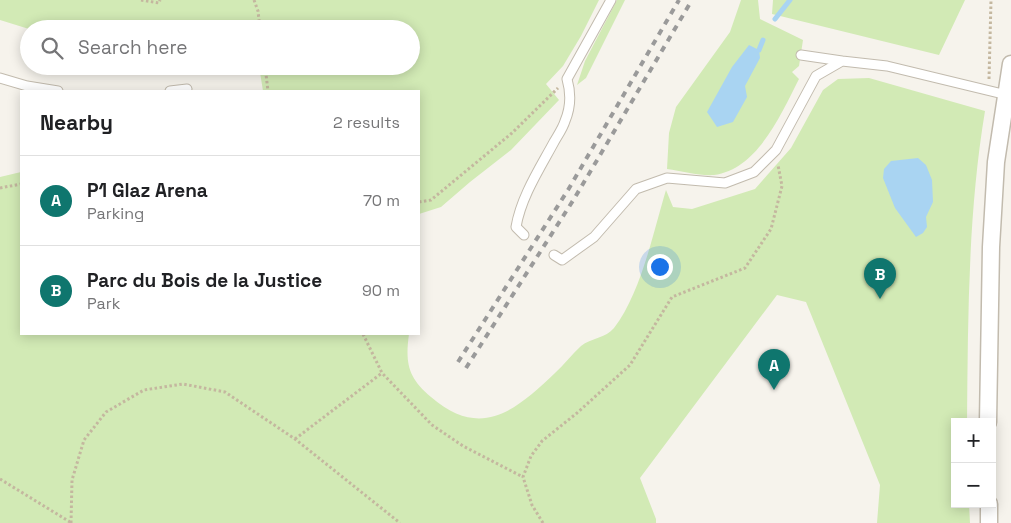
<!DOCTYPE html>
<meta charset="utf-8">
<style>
:root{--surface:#fff;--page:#f6f6f6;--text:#202124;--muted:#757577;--line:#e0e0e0;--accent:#0f766e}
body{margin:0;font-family:"Space Grotesk",sans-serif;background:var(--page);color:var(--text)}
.controls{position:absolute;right:15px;bottom:15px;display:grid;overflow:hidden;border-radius:0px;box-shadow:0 2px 12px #0003}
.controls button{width:45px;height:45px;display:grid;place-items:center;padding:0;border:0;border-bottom:1px solid var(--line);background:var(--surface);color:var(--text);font:25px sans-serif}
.you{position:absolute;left:659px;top:266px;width:18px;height:18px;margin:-12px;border:4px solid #fff;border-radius:50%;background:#1a73e8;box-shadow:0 0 0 8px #1a73e833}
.badge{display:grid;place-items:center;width:32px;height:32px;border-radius:50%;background:var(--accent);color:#fff;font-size:16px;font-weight:700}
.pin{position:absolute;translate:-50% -41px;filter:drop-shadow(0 1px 2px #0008)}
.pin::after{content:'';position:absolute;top:26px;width:18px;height:15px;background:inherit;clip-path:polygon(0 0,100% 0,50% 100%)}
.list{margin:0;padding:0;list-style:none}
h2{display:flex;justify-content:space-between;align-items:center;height:65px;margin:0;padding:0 20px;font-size:21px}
h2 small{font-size:16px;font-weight:400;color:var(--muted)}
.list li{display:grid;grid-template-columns:32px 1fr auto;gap:15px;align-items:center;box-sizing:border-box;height:90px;padding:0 20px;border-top:1px solid var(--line)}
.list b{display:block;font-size:19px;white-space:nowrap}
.list p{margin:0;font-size:16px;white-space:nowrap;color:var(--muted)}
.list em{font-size:16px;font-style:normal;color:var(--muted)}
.icon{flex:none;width:28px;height:28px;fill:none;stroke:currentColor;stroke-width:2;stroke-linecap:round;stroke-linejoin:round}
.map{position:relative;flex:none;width:1011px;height:523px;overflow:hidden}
.search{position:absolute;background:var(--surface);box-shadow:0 2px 12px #0003;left:20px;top:20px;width:400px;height:55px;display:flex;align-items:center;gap:12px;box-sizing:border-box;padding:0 18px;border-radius:28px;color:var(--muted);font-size:19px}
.panel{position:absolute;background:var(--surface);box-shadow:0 2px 12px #0003;left:20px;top:90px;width:400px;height:245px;border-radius:0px}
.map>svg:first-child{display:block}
.green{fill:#d2eab5}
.water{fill:#a9d4f2}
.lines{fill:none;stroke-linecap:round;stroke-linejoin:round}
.stream{stroke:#a9d4f2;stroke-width:5}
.lane-casing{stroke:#c2bbae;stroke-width:11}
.street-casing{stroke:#c2bbae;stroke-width:19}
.path{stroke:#c4b79f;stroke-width:3;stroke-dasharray:2.5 2.5;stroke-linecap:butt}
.lane{stroke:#fff;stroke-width:9}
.street{stroke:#fff;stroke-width:16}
.rail{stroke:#9a9a9a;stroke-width:4;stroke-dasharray:6 6;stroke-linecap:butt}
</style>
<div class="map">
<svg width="1011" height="523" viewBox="0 0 1011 523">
<rect width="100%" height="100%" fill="#f6f3ec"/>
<!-- green -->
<path class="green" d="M 0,0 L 599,0 L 581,36 L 563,66 L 546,84 L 559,100 L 511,150 L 470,182 L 441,207 L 419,214 L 419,91 L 263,91 L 259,66 L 411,66 L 411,29 L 253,29 L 252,25 L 230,29 L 29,29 L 0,20 Z
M 617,0 L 625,0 L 586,78 L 577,85 L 585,61 Z
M 741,0 L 758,0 L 760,19 L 803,40 L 799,66 L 792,72 L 799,79 C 781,114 758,169 714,175 C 699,176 682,171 667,169 L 669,133 L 676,107 L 730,32 Z
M 773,0 L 965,0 L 939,55 L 772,14 Z
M 869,78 L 985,111 C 968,213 968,318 967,422 L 955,422 L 955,504 L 969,504 L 970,523 L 877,523 L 880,485 L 806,302 L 777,295 L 640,478 L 656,519 L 656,523 L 0,523 L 0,177 L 21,172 L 21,334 L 409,334 C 405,363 408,378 431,397 C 481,440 515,411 555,373 C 564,365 572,354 581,346 C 591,338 606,338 614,328 C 641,293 653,233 666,190 L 673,207 L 692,209 L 755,189 L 791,148 L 823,90 L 838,79 Z"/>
<!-- water -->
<path class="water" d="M 749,45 L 759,50 L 760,58 L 745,86 L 747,97 L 733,122 L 717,127 L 707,112 L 732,67 Z
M 918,158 L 926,165 L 932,180 L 933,202 L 926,217 L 927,227 L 923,233 L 916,237 L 895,208 L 883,178 L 884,169 L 891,161 Z"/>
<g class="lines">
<!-- stream -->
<path class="stream" d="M 775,19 L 790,0
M 759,50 L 763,40"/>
<!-- lane casing -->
<g class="lane-casing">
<path id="lane" d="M 801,55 L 842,61
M 0,78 L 27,86 L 58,91
M 170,91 L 187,89
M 524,235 L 516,227 C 521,197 540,168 554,142 C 558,135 563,128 565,121 C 571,107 571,93 567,79 L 611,0
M 554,255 L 562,260 L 594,237 L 636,189 L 667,178 L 725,183 L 754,172 L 776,150 L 816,76 L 842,61 L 887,66 L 1007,95"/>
</g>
<!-- street casing -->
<g class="street-casing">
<path id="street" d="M 988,422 L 991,247 L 996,162 L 1011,64
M 989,504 L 989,523"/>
</g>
<!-- path -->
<path class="path" d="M 141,0 L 159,3 L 160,0
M 254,0 L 258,11 L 260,29
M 265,66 L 268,91
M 989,79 L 991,0
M 0,188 L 21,184
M 419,202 L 431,200 L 512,133 L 558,88
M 363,334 L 382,373 L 432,425 L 463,446 L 523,477
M 295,439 L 382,373
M 0,479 L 70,522
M 71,523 L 72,480 L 84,440 L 106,412 L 144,390 L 183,384 L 225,392 L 295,439 L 400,523
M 543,523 L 532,505 L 523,477 L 531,456 L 542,441 L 577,413 L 630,365 L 672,297 L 745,268 L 771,229 L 782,186 L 778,165"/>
<!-- lane -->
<use href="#lane" class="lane"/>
<!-- street -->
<use href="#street" class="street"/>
<!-- rail -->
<path class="rail" d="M 458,362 L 568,190 L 679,0
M 466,368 L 574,199 L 692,0"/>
</g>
</svg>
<div class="controls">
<button>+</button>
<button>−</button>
</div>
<div class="you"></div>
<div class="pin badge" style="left:774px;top:390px">A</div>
<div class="pin badge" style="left:880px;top:299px">B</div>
<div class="search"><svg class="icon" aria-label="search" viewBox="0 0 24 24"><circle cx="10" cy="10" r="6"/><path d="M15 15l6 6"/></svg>Search here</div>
<section class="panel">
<h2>Nearby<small>2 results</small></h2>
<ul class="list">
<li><span class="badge">A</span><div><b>P1 Glaz Arena</b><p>Parking</p></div><em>70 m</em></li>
<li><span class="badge">B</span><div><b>Parc du Bois de la Justice</b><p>Park</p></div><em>90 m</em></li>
</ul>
</section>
</div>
